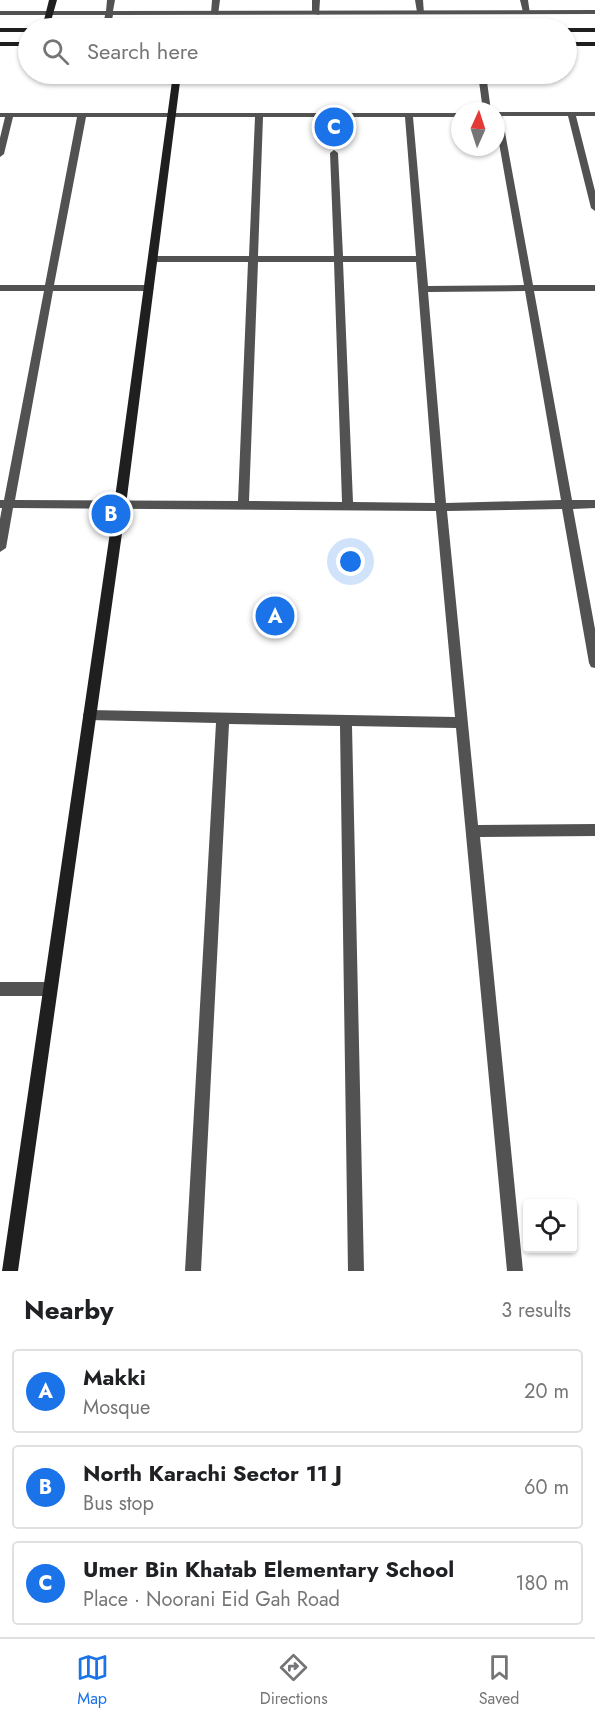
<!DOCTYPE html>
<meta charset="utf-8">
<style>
:root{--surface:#fff;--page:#f6f6f6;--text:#202124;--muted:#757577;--line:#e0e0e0;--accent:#1a73e8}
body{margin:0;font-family:Jost,sans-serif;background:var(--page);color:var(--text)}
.controls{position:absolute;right:18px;bottom:18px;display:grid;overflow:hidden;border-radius:6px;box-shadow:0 2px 4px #0004}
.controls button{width:54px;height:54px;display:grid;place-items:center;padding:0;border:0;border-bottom:2px solid var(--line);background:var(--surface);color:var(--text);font:30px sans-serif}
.compass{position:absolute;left:451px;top:102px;width:54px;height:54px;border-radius:50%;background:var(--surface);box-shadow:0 2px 4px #0004;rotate:3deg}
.you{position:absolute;left:351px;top:562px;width:21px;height:21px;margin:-15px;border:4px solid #fff;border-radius:50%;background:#1a73e8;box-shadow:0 0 0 9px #1a73e833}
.badge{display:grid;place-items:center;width:39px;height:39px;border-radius:50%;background:var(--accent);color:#fff;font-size:20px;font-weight:700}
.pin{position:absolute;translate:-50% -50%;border:3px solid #fff;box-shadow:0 2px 6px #0006}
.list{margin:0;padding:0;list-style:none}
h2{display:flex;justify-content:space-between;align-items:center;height:78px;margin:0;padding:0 24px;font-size:26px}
h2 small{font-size:20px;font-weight:400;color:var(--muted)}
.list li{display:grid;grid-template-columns:39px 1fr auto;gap:18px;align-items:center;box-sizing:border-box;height:84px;margin:0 12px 12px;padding:0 12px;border:2px solid var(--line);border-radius:6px}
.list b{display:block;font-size:22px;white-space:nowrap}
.list p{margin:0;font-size:20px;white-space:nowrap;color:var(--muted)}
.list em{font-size:20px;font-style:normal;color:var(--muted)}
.icon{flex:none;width:33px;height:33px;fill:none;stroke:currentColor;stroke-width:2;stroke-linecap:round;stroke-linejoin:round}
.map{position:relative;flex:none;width:595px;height:1271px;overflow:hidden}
.search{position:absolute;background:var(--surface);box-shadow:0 2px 4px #0004;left:18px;right:18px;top:18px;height:66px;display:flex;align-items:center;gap:15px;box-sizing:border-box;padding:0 21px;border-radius:33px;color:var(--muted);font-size:22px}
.sheet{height:366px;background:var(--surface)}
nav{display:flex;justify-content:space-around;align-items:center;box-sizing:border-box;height:84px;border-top:2px solid var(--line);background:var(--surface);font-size:16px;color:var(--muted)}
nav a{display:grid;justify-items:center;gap:3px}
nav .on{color:var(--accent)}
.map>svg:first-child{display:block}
.building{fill:#c2c2c2}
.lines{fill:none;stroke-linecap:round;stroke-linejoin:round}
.lane{fill:#525252;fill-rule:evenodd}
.street{fill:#525252;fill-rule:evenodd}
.secondary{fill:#1f1f1f;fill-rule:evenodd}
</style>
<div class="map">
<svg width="595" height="1271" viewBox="0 0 595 1271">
<rect width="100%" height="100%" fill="#fff"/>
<!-- building -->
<path class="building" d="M 319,121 L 349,121 L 349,133 L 319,132 Z"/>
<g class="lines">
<!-- lane -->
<path class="lane" d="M 107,0 L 115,0 L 113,11 L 595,10 L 595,14 L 113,15 L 110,28 L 103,28 L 105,15 L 0,15 L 0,11 L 106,11 Z"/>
<!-- street -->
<path class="street" d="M 212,0 L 220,0 L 218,15 L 211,13 Z
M 312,0 L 320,0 L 319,15 L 312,13 Z
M 415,0 L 423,0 L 424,14 L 417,12 Z
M 520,0 L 528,0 L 530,14 L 523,12 Z
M 478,74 L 486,74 L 491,111 L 483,111 Z
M 496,112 L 595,112 L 595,116 L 576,116 L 595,191 L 595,211 L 591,208 L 568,116 L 502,116 L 533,285 L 595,285 L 595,291 L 534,291 L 572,500 L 595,500 L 595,508 L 573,509 L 595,629 L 595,668 L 591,667 L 589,663 L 562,509 L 447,511 L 478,825 L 595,824 L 595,836 L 480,837 L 523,1271 L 507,1271 L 456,728 L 352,726 L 364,1271 L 348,1271 L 340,726 L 229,724 L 201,1271 L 185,1271 L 216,723 L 89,720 L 85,719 L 83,715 L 85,711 L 89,710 L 455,717 L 436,511 L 13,508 L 6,548 L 0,552 L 0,519 L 2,508 L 0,508 L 0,500 L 4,500 L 44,291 L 0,291 L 0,285 L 45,285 L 77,117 L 13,117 L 4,154 L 0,157 L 0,138 L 5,117 L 0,117 L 0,113 L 460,113 L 460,117 L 413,117 L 428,286 L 524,285 L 496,126 ZM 86,117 L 255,117 L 249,256 L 153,256 L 148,259 L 153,262 L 248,262 L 238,501 L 15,500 L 53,291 L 149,291 L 154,288 L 149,285 L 54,285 ZM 263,117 L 405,117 L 416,256 L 343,256 L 338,153 L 334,150 L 330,153 L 334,256 L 258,256 ZM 258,262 L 334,262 L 342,502 L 249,501 ZM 343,262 L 416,262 L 435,503 L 353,502 ZM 525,291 L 561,500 L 446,503 L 428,292 Z
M 0,982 L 50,982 L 55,984 L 57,989 L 55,994 L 50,996 L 0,996 Z"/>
<!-- secondary -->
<path class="secondary" d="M 49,0 L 57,0 L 49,28 L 42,28 Z
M 0,28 L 31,28 L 28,28 L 28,32 L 0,32 Z
M 563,28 L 595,28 L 595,32 L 566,32 L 566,28 Z
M 0,42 L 28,42 L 28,46 L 0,46 Z
M 566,42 L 595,42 L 595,46 L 566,46 Z
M 173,74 L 181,74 L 126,505 L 18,1271 L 2,1271 L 114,505 Z"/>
</g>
</svg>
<div class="controls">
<button><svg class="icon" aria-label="locate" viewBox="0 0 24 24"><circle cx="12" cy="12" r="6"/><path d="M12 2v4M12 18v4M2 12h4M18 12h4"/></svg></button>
</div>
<svg class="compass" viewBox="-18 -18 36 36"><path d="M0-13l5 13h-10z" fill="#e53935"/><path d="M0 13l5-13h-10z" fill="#757577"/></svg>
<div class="you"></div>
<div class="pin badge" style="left:275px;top:616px">A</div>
<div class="pin badge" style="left:111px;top:514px">B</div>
<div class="pin badge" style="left:334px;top:127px">C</div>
<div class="search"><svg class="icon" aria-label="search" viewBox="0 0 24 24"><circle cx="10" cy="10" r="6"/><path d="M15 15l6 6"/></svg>Search here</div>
</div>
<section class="sheet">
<h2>Nearby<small>3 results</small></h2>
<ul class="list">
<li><span class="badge">A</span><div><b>Makki</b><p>Mosque</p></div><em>20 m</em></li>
<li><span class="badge">B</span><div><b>North Karachi Sector 11 J</b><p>Bus stop</p></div><em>60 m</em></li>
<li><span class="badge">C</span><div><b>Umer Bin Khatab Elementary School</b><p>Place · Noorani Eid Gah Road</p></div><em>180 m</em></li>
</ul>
</section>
<nav>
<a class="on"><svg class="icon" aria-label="map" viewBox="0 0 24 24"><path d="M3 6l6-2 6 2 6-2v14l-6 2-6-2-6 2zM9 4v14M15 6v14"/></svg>Map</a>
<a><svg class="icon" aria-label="directions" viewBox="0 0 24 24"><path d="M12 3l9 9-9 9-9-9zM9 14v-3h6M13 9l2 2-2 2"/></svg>Directions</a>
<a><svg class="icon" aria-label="saved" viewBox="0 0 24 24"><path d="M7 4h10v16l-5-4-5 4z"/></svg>Saved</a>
</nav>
